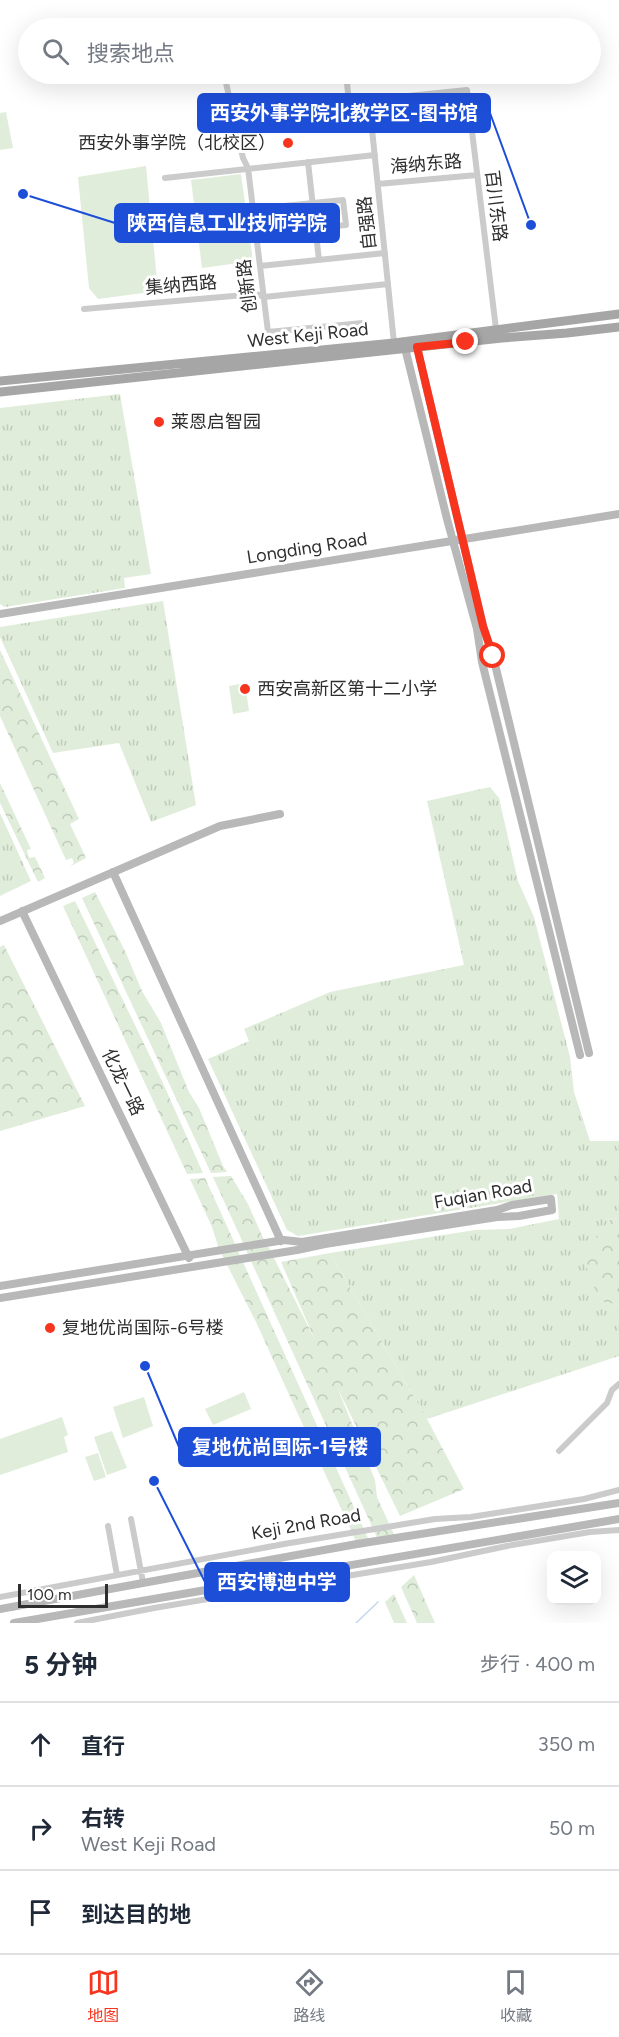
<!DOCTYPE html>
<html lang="zh">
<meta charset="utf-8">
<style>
:root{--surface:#fff;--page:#f2f2f3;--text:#1f2937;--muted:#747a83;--line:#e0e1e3;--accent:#f7351e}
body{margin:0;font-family:Figtree,"Noto Sans SC",sans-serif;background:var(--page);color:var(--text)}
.controls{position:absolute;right:18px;bottom:18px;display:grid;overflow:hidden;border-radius:12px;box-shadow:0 6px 24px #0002}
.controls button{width:54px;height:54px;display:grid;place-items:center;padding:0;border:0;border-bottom:2px solid var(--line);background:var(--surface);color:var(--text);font:30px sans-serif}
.scale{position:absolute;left:18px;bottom:15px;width:90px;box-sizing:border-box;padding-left:6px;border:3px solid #2e2e2e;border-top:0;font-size:16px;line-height:21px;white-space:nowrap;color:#2e2e2e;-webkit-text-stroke:4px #fff;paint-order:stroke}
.stop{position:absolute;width:18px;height:18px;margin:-14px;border:4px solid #f7351e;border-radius:50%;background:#fff}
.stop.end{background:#f7351e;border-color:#fff;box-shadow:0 2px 6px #0008}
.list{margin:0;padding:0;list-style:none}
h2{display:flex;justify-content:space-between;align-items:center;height:78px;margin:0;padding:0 24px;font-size:26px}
h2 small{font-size:20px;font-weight:400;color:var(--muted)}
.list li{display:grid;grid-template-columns:39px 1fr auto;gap:18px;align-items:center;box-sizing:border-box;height:84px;padding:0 24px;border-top:2px solid var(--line)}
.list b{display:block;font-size:22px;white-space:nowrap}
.list p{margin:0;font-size:20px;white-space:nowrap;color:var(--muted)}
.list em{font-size:20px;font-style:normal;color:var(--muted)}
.icon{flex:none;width:33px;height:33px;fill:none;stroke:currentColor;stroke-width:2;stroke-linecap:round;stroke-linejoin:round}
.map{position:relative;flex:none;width:619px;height:1623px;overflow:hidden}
.search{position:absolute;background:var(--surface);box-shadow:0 6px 24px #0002;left:18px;right:18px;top:18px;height:66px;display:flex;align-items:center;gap:15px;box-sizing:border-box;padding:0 21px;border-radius:33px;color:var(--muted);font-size:22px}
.sheet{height:330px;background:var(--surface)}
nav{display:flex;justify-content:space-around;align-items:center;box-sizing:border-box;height:84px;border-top:2px solid var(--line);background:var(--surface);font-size:16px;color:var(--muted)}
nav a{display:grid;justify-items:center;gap:3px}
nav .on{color:var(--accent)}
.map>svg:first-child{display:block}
.grass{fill:url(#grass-tufts)}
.forest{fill:url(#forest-crowns)}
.garden{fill:#e0edda}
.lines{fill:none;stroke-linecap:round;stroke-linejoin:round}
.stream{stroke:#c4d6ef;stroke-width:1.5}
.street{stroke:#cbcbcb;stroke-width:6}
.secondary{stroke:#b8b8b8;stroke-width:8}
.primary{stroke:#a6a6a6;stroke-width:9}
.route{stroke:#f7351e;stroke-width:8}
.poi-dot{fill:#f7351e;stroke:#fff;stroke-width:2}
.labels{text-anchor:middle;stroke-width:6;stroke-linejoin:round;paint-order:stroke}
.poi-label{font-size:18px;fill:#2e2e2e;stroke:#fff;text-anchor:start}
.street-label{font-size:18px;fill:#2e2e2e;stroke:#fff}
.leader{fill:none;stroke:#1d4ed8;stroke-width:2}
.callout-dot{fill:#1d4ed8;stroke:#fff;stroke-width:2}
.callout{fill:#1d4ed8;stroke:#1d4ed8;stroke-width:2}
.callout-label{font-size:20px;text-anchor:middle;font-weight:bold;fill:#fff}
</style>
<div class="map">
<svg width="619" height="1623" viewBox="0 0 619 1623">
<defs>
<pattern id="grass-tufts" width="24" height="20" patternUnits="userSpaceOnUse" patternTransform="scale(1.5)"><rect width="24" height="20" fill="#e0edda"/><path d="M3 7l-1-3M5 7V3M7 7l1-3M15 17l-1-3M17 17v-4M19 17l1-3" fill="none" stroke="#c0ccbb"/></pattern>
<pattern id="forest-crowns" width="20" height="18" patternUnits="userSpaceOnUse" patternTransform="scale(1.5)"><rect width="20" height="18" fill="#e0edda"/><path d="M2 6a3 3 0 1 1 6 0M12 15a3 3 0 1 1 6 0" fill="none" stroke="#c0ccbb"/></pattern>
</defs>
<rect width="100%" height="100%" fill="#fff"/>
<!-- grass -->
<path class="grass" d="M 120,394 L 151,574 L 124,578 L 125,588 L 5,607 L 0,604 L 0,408 Z
M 163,601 L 196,805 L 151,822 L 119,743 L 53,753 L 0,637 L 0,627 Z
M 490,787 L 499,798 L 518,881 L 534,917 L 570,1057 L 574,1092 L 590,1141 L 619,1141 L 619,1218 L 608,1220 L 599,1301 L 619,1305 L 619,1356 L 427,1419 L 330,1253 L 475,1230 L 509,1229 L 559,1219 L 557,1194 L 298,1236 L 287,1230 L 208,1059 L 249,1041 L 244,1029 L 330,992 L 464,965 L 427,801 Z
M 0,813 L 31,881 L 0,896 Z"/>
<!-- forest -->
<path class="forest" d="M 0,650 L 79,819 L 70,824 L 86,858 L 69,867 L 74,863 L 72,858 L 66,860 L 0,716 Z
M 0,783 L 31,849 L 27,850 L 29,858 L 35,857 L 45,878 L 38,882 L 0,803 Z
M 95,892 L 125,951 L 142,991 L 161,1023 L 189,1092 L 199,1108 L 223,1166 L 227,1172 L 211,1173 L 82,898 Z
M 75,901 L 162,1081 L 203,1173 L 187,1174 L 63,906 Z
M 4,945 L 85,1106 L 0,1131 L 0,947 Z
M 231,1176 L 248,1204 L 265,1242 L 244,1245 L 213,1177 Z
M 205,1178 L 236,1246 L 219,1249 L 212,1227 L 190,1179 Z
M 619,1218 L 619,1305 L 599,1301 L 582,1255 L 609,1220 Z
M 268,1246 L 315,1340 L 281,1262 L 330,1253 L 427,1419 L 464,1489 L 400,1516 L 337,1387 L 375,1480 L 377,1497 L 397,1541 L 380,1544 L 246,1250 Z
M 238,1251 L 371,1545 L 359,1548 L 256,1322 L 221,1253 Z
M 414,1575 L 435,1623 L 417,1623 L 401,1587 Z
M 394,1594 L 407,1623 L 394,1623 L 385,1602 Z"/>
<!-- garden -->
<path class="garden" d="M 6,112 L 13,148 L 0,150 L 0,113 Z
M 146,166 L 158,291 L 98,299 L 89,288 L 78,177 Z
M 241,174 L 253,261 L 202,268 L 191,180 Z
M 245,683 L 249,711 L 233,714 L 229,686 Z
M 244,1392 L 251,1409 L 213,1425 L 205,1409 Z
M 144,1397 L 153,1426 L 123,1438 L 113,1407 Z
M 62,1417 L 68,1435 L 64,1437 L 68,1452 L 0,1475 L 0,1439 Z
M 112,1431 L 127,1468 L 107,1475 L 94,1437 Z
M 98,1453 L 106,1477 L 94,1481 L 85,1457 Z"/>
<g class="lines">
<!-- stream -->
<path class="stream" d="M 356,1623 L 378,1602"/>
<!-- street -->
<path class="street" d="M 218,28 L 340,24 L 340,28
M 224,74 L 243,158 L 248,168 L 268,332 L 363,323
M 346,74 L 349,102 L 467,90 L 496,329
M 369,100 L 394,343
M 308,162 L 319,260
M 165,178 L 375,155
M 378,184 L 477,175
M 343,200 L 346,225 L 286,231 L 284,206 Z
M 260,266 L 385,253
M 84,309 L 257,294 L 264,297 L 388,284
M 559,1451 L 607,1403 L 612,1390 L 619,1384
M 131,1519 L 143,1582
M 108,1526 L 117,1575
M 0,1597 L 284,1544 L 435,1519 L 471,1517 L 584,1499 L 619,1490
M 77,1623 L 154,1608 L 431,1562 L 507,1546 L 590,1532 L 619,1530"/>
<!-- secondary -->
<path class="secondary" d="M 417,347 L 483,626 L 493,656 L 589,1053
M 405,348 L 447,519 L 477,629 L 482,662 L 580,1055
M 0,614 L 619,514
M 113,872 L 281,1241
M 22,911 L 189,1258
M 0,921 L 220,826 L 280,814
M 0,1286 L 284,1240 L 302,1242 L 497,1210 L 512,1205 L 551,1199 L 552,1210 L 519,1216 L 497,1217 L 325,1244 L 297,1250 L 0,1298
M 0,1609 L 357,1544 L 619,1503
M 14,1623 L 619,1519"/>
<!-- primary -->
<path class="primary" d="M 0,381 L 394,343 L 619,314
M 0,392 L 502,338 L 567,333 L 619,327"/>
</g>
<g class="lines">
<!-- route -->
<path class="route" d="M 466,342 L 417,347 L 483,626 L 493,656"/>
</g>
<!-- markers -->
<g class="poi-dot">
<circle cx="288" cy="143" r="6"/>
<circle cx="159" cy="422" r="6"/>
<circle cx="245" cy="689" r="6"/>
<circle cx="50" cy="1328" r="6"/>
</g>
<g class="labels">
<!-- poi labels -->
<g class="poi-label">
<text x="276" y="149" text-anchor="end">西安外事学院（北校区）</text>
<text x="171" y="428">莱恩启智园</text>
<text x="257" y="695">西安高新区第十二小学</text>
<text x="62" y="1334">复地优尚国际-6号楼</text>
</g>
<!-- street labels -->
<g class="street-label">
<text transform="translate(426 164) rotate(-5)" y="6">海纳东路</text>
<text transform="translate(496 206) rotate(83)" y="6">百川东路</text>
<text transform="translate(367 223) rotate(-96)" y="6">自强路</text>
<text transform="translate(181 285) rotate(-5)" y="6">集纳西路</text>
<text transform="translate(247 286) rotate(-97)" y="6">创新路</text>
<text transform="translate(308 335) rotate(-6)" y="6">West Keji Road</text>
<text transform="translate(307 548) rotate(-9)" y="6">Longding Road</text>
<text transform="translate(123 1082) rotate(64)" y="6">化龙一路</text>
<text transform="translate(483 1194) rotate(-10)" y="6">Fuqian Road</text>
<text transform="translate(306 1524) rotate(-10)" y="6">Keji 2nd Road</text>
</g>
</g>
<!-- callouts -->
<path class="leader" d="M531 225L490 113M23 194L115 223M145 1366L179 1447M154 1481L205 1582"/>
<g class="callout-dot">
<circle cx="531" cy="225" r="6"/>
<circle cx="23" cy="194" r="6"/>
<circle cx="145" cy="1366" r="6"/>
<circle cx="154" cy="1481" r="6"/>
</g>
<g class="callout">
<rect x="198" y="94" width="292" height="38" rx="6"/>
<rect x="115" y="204" width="224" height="38" rx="6"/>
<rect x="179" y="1428" width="201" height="38" rx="6"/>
<rect x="205" y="1563" width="144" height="38" rx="6"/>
</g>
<g class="callout-label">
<text x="344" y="120">西安外事学院北教学区-图书馆</text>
<text x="227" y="230">陕西信息工业技师学院</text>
<text x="280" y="1454">复地优尚国际-1号楼</text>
<text x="277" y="1589">西安博迪中学</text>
</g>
</svg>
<div class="controls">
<button><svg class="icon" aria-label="layers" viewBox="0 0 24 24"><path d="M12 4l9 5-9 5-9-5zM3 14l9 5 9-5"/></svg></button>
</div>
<div class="scale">100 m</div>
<div class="stop" style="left:493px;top:656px"></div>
<div class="stop end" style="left:466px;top:342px"></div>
<div class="search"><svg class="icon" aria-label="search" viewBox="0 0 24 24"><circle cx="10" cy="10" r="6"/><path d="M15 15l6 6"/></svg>搜索地点</div>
</div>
<section class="sheet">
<h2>5 分钟<small>步行 · 400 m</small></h2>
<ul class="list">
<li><svg class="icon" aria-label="ahead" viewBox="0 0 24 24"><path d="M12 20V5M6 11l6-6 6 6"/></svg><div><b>直行</b></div><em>350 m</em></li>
<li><svg class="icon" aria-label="right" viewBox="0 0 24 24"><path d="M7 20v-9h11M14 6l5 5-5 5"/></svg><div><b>右转</b><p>West Keji Road</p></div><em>50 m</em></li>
<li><svg class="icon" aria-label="arrive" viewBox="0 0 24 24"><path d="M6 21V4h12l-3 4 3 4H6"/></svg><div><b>到达目的地</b></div></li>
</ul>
</section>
<nav>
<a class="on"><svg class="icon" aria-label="map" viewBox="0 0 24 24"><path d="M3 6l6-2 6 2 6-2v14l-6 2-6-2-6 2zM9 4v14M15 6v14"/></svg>地图</a>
<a><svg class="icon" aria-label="directions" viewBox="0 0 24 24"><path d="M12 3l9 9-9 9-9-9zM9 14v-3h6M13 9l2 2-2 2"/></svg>路线</a>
<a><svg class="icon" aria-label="saved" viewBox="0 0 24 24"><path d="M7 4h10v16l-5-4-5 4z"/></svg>收藏</a>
</nav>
